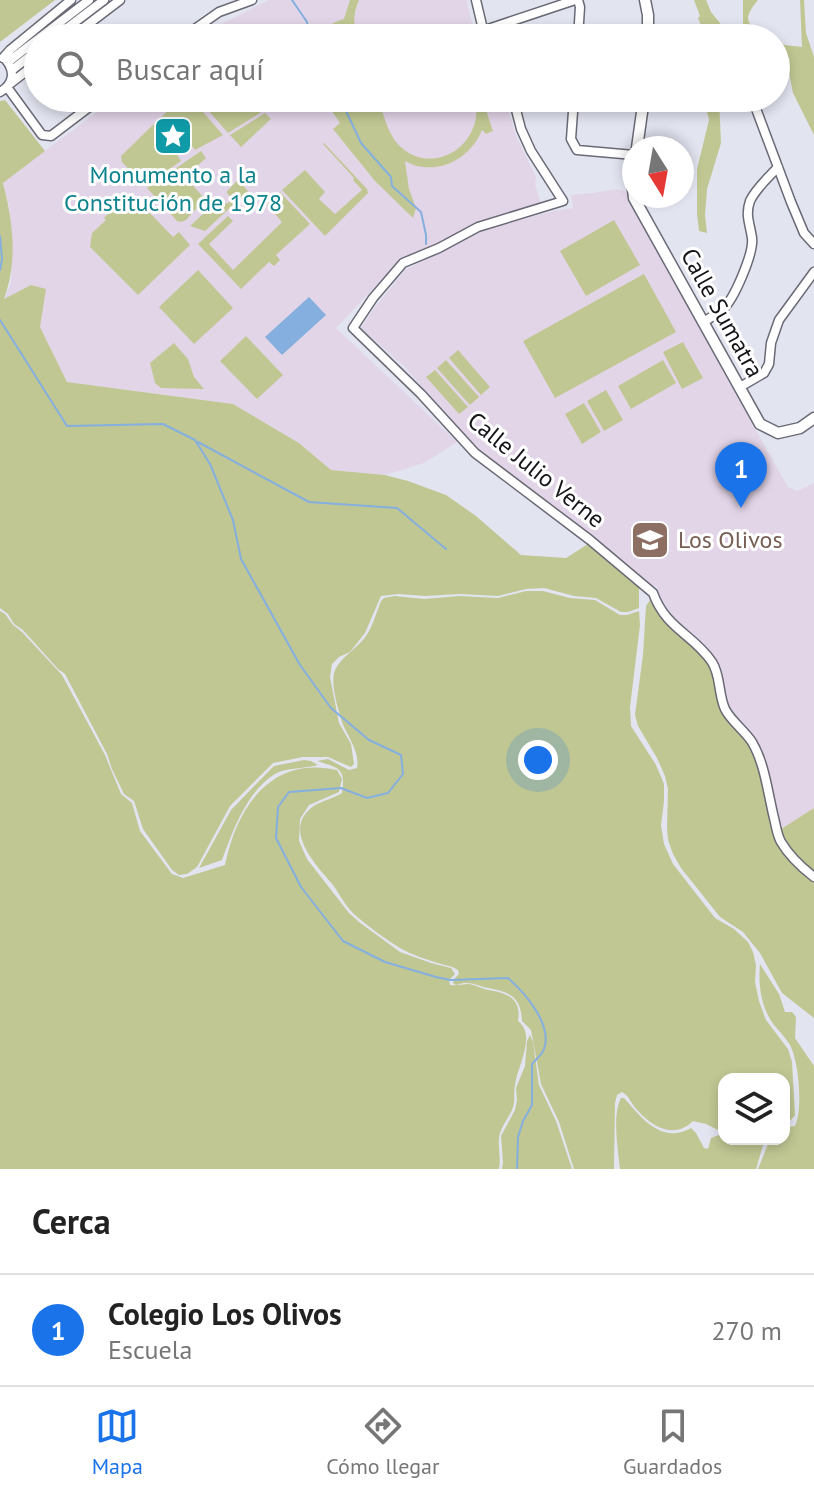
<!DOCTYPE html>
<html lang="es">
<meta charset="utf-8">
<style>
:root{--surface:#fff;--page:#f2f2f2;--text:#222;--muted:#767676;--line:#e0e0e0;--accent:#1a73e8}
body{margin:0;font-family:"PT Sans",sans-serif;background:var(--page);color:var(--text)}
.controls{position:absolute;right:24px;bottom:24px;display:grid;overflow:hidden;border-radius:16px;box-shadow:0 4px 12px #0003}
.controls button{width:72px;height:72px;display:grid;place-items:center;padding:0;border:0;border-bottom:2px solid var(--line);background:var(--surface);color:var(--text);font:40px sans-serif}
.compass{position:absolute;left:622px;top:136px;width:72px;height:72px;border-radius:50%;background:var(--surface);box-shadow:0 4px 12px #0003;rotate:169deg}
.you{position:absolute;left:538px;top:760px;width:28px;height:28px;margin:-20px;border:6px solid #fff;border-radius:50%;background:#1a73e8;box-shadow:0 0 0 12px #1a73e833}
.badge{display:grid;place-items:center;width:52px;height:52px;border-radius:50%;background:var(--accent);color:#fff;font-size:26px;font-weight:700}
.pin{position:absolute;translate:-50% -66px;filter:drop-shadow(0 2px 4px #0008)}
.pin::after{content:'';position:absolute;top:42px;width:28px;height:24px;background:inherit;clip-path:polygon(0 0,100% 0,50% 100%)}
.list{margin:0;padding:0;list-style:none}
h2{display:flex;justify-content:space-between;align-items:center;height:104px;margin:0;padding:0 32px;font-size:34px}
h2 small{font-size:26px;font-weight:400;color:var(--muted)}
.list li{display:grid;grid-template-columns:52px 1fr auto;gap:24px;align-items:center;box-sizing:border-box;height:112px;padding:0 32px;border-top:2px solid var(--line)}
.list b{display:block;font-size:30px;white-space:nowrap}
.list p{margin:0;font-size:26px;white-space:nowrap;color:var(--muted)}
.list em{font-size:26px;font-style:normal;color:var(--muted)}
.icon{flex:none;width:44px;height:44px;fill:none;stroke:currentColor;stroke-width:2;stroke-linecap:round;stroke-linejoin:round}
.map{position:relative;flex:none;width:814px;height:1169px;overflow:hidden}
.search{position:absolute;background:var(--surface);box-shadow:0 4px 12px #0003;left:24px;right:24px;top:24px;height:88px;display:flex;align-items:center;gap:20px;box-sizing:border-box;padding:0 28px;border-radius:44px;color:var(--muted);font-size:30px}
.sheet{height:216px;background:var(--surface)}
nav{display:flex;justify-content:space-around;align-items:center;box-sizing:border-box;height:112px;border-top:2px solid var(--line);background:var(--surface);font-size:22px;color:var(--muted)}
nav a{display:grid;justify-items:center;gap:4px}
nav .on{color:var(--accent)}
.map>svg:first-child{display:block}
.education{fill:#e3d5e8}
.green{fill:#c1c793}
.water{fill:#84afdf}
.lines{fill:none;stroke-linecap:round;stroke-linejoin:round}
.stream{stroke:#84afdf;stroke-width:2}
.minor-casing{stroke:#696a75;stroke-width:11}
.tertiary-casing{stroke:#696a75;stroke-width:13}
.minor{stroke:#fff;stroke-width:8}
.tertiary{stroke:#fff;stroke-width:10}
.labels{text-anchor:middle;stroke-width:6;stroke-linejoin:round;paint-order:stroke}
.culture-label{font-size:24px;fill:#0d838f;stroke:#fff}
.street-label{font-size:24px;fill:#141419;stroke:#fff}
.education-label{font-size:24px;fill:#785e54;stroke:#fff;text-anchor:start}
</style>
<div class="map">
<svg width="814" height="1169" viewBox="0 0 814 1169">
<rect width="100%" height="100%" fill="#e2e4f0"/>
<!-- education -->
<path class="education" d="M 269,0 L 467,0 L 469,12 L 477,38 L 194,38 Z
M 116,98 L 505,98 L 515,134 L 536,177 L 535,184 L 541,204 L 495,217 L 399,261 L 336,328 L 457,442 L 424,463 L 385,475 L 331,470 L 299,443 L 233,404 L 67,382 L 40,327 L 4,300 L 11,282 L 12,234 L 9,206 L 3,182 Z
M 616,189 L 624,191 L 627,194 L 736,395 L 788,487 L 797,491 L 814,483 L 814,808 L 781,829 L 772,790 L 755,739 L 730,712 L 725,700 L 718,663 L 696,640 L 668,616 L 659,600 L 657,586 L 651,586 L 600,543 L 557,510 L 512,478 L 473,446 L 405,367 L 361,328 L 376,306 L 405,270 L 480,231 L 511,222 L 554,211 L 573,208 L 571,195 L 594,193 Z"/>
<!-- green -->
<path class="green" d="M 0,0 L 55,0 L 0,42 Z
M 350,0 L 359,0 C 353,13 353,25 357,38 L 315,38 C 322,29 333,22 344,19 Z
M 694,0 L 706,0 L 711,12 L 728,33 L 727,38 L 706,38 L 698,18 L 700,16 Z
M 743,0 L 758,0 C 738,24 751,26 773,38 L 744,38 L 739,31 L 743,28 Z
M 800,0 L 804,0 L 806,33 L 814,57 L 814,135 L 793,93 L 788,68 L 776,61 L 776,40 L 785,45 L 802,47 Z
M 182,98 L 191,98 L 223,135 L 195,150 L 189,142 L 184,145 L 180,139 L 178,131 L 172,129 L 162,116 Z
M 221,98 L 246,98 L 250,102 L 253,100 L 263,111 L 228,133 L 208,110 Z
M 323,98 L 378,98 C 384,115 388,136 402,148 C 426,169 462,157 473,128 C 475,123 477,116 476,110 C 476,106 474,102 472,98 L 482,98 L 493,131 L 486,134 L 482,130 C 473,153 449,170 424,167 C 417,167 411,164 405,161 L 409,189 L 416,208 L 413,218 L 375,181 L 333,129 L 340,123 Z
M 704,98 L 719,98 L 721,143 L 707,189 L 705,215 L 707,233 L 699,231 L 697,214 L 697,169 L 709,120 Z
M 5,100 L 45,151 L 3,183 C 13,221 18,261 4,299 L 31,285 L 46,289 L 40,327 L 67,382 L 233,404 L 299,443 L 331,470 L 385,475 L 408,481 L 446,495 L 476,516 L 521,555 L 566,558 L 588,544 L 639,588 L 639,608 L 628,612 L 621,612 L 596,598 L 574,596 L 544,588 L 526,589 L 498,596 L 460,594 L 425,596 L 398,594 L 381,596 L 365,633 L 350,652 L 339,657 L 332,664 L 330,677 L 339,723 L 351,744 L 354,764 L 351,767 L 328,757 L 303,757 L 273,763 L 230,806 L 197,867 L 187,874 L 179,875 L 172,870 L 143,829 L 134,801 L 124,794 L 112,769 L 107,754 L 65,674 L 58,669 L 23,630 L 14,624 L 8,614 L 0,608 L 0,101 Z
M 265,113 L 271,119 L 241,147 L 230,135 Z
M 158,120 L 166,132 L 169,141 L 175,143 L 179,148 L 175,151 L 181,161 L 145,186 L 122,162 L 121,156 Z
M 324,143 L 367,189 L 368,193 L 325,236 L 282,190 L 305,170 L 325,192 L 319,199 L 335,214 L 362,190 L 353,180 L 354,178 L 323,144 Z
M 201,151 L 206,158 L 185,177 L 205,199 L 186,220 L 181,222 L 177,221 L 147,188 Z
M 238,180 L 248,191 L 205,231 L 190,226 L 219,199 L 227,204 L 232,199 L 227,193 L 227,191 Z
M 280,192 L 310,224 L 276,255 L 280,260 L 274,266 L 269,262 L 241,289 L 198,244 L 228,216 L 233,221 L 209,244 L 233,270 L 282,222 L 267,205 Z
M 124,197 L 138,212 L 147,210 L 173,237 L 179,232 L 190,245 L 138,295 L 90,247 L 92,233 L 106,220 L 104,218 Z
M 614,220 L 640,265 L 586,296 L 560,251 Z
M 198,270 L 233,308 L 194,344 L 159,307 Z
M 644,274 L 676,332 L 555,398 L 523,341 Z
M 246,336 L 283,375 L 257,399 L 220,361 Z
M 683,342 L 703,378 L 682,389 L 663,352 Z
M 174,343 L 188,359 L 194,377 L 204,389 L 161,388 L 155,383 L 150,363 Z
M 458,350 L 490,387 L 481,395 L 449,358 Z
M 446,360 L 479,397 L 470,405 L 437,368 Z
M 663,360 L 676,383 L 631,409 L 618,386 Z
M 435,370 L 468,407 L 459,414 L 426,377 Z
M 606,390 L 623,420 L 604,431 L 587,401 Z
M 584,403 L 601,432 L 582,444 L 565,414 Z
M 526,591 L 543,591 L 570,598 L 595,600 L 620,615 L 627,615 L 639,611 L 640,625 L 630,707 L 631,726 L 656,765 L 664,784 L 664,801 L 661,825 L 664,844 L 673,864 L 715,918 L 734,929 L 748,942 L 753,952 L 756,965 L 755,982 L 759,1001 L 766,1020 L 788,1049 L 792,1062 L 795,1115 L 791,1120 L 784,1121 L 784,1079 L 724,1079 L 724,1130 L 720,1131 L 706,1124 L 693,1121 C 673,1141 649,1125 634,1106 C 629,1100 629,1096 622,1092 L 617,1095 L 615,1103 L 614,1169 L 574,1169 L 559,1122 L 541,1084 L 531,1030 L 522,1021 C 521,996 509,992 488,988 C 475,985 469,980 456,985 L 453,983 L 454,979 L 459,974 L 458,970 C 452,966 448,966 441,964 C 428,960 412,955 400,948 C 385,939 369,927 355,915 C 346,907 340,895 333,885 C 318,867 284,833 309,810 C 316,802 333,799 342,793 C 346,768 339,768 317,761 L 328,759 L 349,770 L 357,768 C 360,751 348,738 342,722 C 338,709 331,686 334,673 C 338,659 357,649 366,636 C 373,626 376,613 381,601 L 384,598 L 395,596 L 424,599 L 459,596 L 498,598 Z
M 650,600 L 670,627 L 702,656 L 710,667 L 716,683 L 750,747 L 761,773 L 777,841 L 814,881 L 814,1018 L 782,993 L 760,953 L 743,932 L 720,917 L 681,868 L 673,854 L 668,840 L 667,828 L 668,789 L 665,776 L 657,758 L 638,726 L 635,715 L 643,655 L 646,606 Z
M 0,611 L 5,614 L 13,625 L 22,632 L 62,675 L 105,755 L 121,794 L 132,803 L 140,831 L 172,874 L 183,878 L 225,865 C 237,807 271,755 337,770 L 342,779 L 339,792 L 309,805 L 300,819 L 299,841 L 307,859 L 349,913 L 359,922 L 400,952 L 431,963 L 451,968 L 455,974 L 449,980 L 450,985 C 457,986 462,984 469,984 C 476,985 482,989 488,990 C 507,993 522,998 518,1021 C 537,1035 517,1067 515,1085 C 513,1094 516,1101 512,1110 C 508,1119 500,1128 499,1138 C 498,1148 501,1158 499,1169 L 0,1169 Z
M 304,760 L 311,761 L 318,765 C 305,769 287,767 275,774 C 246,792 233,831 222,860 L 199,868 L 231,810 L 260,780 L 274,766 Z
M 814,808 L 814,875 C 800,863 782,848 781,829 Z
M 760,964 L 779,994 L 785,1012 L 792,1012 L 796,1017 L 795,1038 L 814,1066 L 814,1169 L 758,1169 L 770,1139 L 784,1139 L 784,1128 L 795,1126 C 803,1109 799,1062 790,1045 C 786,1038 779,1031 774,1025 C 761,1008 758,985 760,964 Z
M 530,1035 L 533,1042 L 539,1085 L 556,1121 L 572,1169 L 502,1169 L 503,1162 L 501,1136 L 515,1110 L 517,1100 L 516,1088 L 525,1066 L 527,1041 Z
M 621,1098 L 624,1098 C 641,1117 661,1145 691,1128 L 696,1133 L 704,1148 L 708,1149 L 711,1138 L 724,1133 L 724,1139 L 765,1139 L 756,1169 L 620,1169 C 618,1150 612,1114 621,1098 Z"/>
<!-- water -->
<path class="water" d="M 309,297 L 326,315 L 282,355 L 265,337 Z"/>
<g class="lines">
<!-- stream -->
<path class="stream" d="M 292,0 L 307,22 L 308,38
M 340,98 L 361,143 L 391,177 L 392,186 L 421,212 L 426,235 L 426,244
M 0,236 L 2,259 L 0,270
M 0,320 L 67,426 L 163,424 L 195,440 L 210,464 L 233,520 L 241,559 L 300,665 L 331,708 L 369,740 L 401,755 L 403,774 L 388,793 L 367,798 L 341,788 L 289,792 L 278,807 L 276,838 L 301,887 L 343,941 L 385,962 L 436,977 L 450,980 L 508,978 C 525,993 553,1025 544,1049 C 542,1055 536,1059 532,1064 L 532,1105 L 523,1121 L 518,1137 L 517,1169
M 198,442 L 309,502 L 397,508 L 446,549"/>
<!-- minor casing -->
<g class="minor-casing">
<path id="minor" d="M 476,0 L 485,38
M 482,31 L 575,0
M 54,38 L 104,0
M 70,38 L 120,0
M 182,38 L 219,12 L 252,0
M 578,38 L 580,7 L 578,0
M 3,58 L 10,50 L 71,0
M 8,62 L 89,0
M 12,70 L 38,50
M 11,83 L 38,62
M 7,87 L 42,135 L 51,136 L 101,98
M 0,92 C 13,85 16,72 6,60
M 513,98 L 521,129 L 531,151 L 563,201 L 478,227 L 439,248 L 403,263 L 373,298 L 353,328 L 421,394 L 475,453 L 590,540 L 653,593 C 666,629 693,634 712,662 C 721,676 718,694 725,709 C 731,721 744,730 752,742 C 765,764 768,794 774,818 C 776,826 777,835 781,842 C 790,857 801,867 814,877
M 574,98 L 571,139 L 577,150 L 634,155
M 752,98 L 791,202 L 804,233 L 814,244
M 704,322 C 710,317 720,313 725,307 C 735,296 754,253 752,238 C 750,224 745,215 750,201 C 756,188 769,177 778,167
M 740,387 L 764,373 L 769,364 L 771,343 L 779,320 L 814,272"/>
</g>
<!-- tertiary casing -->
<g class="tertiary-casing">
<path id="tertiary" d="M 645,0 L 648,15 L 648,38
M 637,148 L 644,98
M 634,166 L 632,182 L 634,198 L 760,424 L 778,433 L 800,428 L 814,418"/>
</g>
<!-- minor -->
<use href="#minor" class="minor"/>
<!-- tertiary -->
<use href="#tertiary" class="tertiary"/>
</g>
<!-- icons -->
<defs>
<g id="sight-square" transform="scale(2)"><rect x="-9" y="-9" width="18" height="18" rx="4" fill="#0f9aa8" stroke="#fff"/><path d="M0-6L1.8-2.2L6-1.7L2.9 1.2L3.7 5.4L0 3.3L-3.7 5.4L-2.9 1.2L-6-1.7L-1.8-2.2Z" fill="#fff"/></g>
<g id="school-square" transform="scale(2)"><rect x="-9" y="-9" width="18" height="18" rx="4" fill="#8d6e63" stroke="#fff"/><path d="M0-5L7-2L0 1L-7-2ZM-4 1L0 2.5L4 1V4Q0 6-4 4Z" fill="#fff"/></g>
</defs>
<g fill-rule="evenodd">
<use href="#sight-square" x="173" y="136"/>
<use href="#school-square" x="650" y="540"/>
</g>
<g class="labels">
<!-- culture labels -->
<g class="culture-label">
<text x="173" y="183">Monumento a la<tspan x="173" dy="28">Constitución de 1978</tspan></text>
</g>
<!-- street labels -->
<g class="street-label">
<text transform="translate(722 313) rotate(61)" y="8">Calle Sumatra</text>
<text transform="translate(536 470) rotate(39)" y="8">Calle Julio Verne</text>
</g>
<!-- education labels -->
<g class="education-label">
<text x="678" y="548">Los Olivos</text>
</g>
</g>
</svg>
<div class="controls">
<button><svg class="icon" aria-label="layers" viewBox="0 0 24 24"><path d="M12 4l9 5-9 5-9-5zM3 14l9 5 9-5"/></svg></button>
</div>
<svg class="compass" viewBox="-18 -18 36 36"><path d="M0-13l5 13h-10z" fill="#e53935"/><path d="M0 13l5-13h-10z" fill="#767676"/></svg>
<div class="you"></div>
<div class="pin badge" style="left:741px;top:508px">1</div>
<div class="search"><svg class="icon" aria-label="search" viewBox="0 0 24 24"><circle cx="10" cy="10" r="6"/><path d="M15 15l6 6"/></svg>Buscar aquí</div>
</div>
<section class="sheet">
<h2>Cerca<small></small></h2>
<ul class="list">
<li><span class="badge">1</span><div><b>Colegio Los Olivos</b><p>Escuela</p></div><em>270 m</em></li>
</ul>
</section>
<nav>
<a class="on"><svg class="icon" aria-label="map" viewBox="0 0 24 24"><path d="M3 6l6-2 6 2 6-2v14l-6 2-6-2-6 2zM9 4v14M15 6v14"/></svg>Mapa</a>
<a><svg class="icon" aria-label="directions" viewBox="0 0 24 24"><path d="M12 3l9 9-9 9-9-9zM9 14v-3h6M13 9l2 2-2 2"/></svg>Cómo llegar</a>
<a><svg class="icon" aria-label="saved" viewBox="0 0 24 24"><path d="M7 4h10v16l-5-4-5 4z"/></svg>Guardados</a>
</nav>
